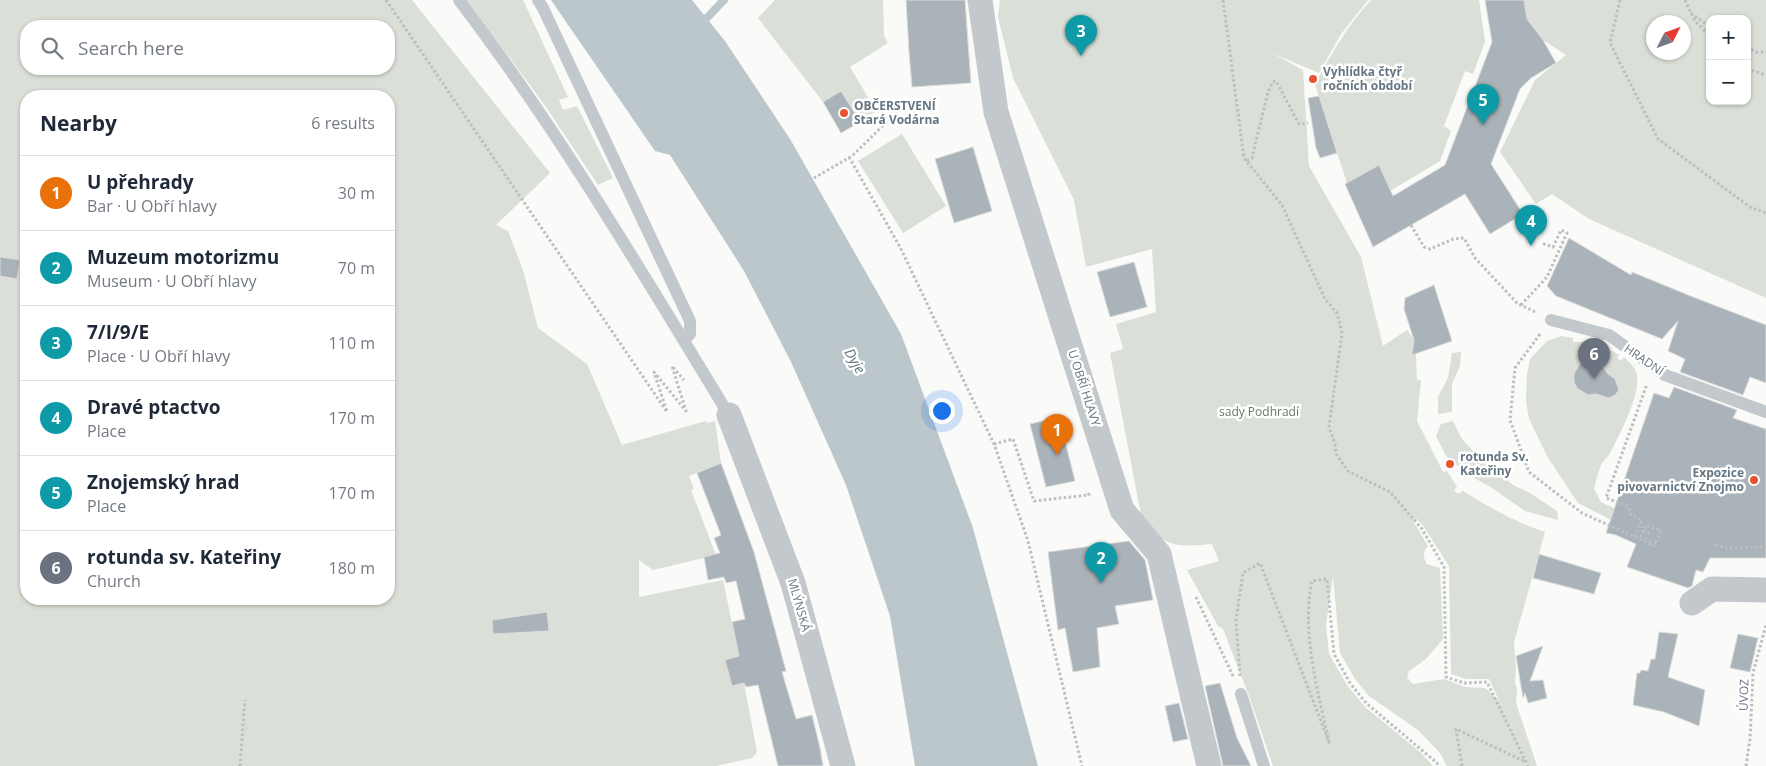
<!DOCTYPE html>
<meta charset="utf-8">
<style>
:root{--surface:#fff;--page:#f6f6f7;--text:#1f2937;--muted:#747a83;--line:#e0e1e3;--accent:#111827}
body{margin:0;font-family:"Open Sans",sans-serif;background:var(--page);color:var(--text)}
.controls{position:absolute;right:15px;top:15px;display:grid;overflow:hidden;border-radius:10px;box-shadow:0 1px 4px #0004}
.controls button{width:45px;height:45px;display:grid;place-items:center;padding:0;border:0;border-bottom:1px solid var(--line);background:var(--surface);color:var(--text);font:25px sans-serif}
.compass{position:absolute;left:1646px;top:15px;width:45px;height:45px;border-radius:50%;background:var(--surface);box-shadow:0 1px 4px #0004;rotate:48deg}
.you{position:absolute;left:941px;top:410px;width:18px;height:18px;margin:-12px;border:4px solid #fff;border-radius:50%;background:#1a73e8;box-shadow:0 0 0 8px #1a73e833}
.badge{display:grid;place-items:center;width:32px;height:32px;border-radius:50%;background:var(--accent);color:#fff;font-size:16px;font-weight:700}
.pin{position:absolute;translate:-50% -41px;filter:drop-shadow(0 1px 2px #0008)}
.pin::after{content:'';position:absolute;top:26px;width:18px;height:15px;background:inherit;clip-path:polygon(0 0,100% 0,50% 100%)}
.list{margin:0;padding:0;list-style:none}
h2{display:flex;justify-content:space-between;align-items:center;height:65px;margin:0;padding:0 20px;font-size:21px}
h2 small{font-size:16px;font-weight:400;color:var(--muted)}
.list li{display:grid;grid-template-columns:32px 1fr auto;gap:15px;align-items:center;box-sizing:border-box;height:75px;padding:0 20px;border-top:1px solid var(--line)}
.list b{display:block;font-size:19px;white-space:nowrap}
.list p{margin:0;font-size:16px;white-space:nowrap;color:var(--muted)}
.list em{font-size:16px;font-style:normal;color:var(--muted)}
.icon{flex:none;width:28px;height:28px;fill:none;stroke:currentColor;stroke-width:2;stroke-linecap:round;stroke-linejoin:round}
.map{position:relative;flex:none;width:1766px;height:766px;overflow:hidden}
.search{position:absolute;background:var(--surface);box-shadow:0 1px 4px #0004;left:20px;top:20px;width:375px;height:55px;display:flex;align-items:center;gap:12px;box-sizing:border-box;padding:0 18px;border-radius:20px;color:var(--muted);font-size:19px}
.panel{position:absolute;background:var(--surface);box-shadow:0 1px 4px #0004;left:20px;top:90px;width:375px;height:515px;border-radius:20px}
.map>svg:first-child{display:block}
.green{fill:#dadfd7;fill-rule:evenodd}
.water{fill:#bbc7cb}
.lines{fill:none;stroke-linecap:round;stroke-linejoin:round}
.stream{stroke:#bbc7cb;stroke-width:8}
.building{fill:#aab3b9;stroke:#dcdcda}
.path{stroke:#bbbfc2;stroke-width:3;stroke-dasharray:2.5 2.5;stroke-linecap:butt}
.service{stroke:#c3c8cc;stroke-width:12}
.minor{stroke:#c3c8cc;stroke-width:25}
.poi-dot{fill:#e4572e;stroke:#fff;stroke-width:2}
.labels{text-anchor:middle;stroke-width:5;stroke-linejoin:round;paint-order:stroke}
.poi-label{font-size:12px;font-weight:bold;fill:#657683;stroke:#fff;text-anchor:start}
.street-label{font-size:12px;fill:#657683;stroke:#fff}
.park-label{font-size:12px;fill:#687a64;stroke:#fff}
.water-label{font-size:14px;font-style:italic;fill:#60757c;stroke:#fff}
</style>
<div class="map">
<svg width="1766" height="766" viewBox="0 0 1766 766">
<rect width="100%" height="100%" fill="#fafaf8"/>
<!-- green -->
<path class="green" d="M 0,0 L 412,0 L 550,173 L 496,225 L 508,231 L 523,270 L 538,328 L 587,364 L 622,445 L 706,421 L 707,423 L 715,421 L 721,463 L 689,476 L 694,489 L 691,490 L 716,555 L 653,570 L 639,560 L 639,597 L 723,580 L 739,657 L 726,661 L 733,686 L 744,683 L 757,752 L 752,758 L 716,766 L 0,766 ZM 26,26 L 389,26 L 389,69 L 26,69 ZM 26,96 L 389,96 L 389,599 L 26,599 Z
M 467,0 L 523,0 L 568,97 L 559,100 L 563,110 L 577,106 L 613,178 L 598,185 L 546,107 Z
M 775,0 L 883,0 L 884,36 L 888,43 L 850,67 L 876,111 L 860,122 L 841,91 L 823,102 L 758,18 Z
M 1000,0 L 1368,0 L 1341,34 L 1319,73 L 1272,53 L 1303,70 L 1309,166 L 1361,257 L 1383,346 L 1407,330 L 1414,340 L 1413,345 L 1416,354 L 1417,380 L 1421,380 L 1417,421 L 1443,472 L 1447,471 L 1457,487 L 1454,490 L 1458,494 L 1463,491 C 1490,508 1515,522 1545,532 L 1514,642 L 1516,670 L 1515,683 L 1517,689 L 1516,703 L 1537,766 L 1447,766 L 1440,753 L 1418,730 L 1369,696 L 1355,679 L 1340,653 L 1333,576 L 1326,625 L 1329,654 L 1347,685 L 1365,707 L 1420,752 L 1433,766 L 1273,766 L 1248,693 L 1223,629 L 1218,626 L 1187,570 L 1219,561 L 1212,544 C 1176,547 1172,548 1143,525 L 1110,353 L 1123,349 L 1116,324 L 1156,312 L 1152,249 L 1086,267 L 1074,200 L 1013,78 L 998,17 ZM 1417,519 L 1424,527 L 1449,566 L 1451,674 L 1466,679 L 1489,679 L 1499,700 L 1485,688 L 1465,687 L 1444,679 L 1413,684 L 1407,678 L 1409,671 L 1426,659 L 1443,639 L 1440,568 L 1427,564 C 1423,557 1422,553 1428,546 L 1413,521 Z
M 1371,0 L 1479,0 L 1485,42 L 1473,74 L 1465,71 L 1444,126 L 1451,131 L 1440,161 L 1390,191 L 1379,165 L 1347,183 L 1315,84 C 1332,53 1347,26 1371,0 Z
M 1524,0 L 1766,0 L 1766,298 L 1589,219 L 1552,194 L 1536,204 L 1500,152 L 1535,80 L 1566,55 L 1543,40 L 1527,19 ZM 1710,19 L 1747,19 L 1747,101 L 1710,101 ZM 1654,22 L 1684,22 L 1684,52 L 1654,52 Z
M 902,134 L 946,206 L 903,233 L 858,161 Z
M 1561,336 L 1573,338 L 1573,342 C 1590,341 1605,346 1619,355 L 1617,358 L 1621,361 L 1624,357 C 1628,361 1634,366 1636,372 C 1643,391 1620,433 1611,451 C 1609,456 1605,459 1602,463 C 1598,471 1596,481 1594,489 L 1601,502 L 1626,514 L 1617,523 L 1578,503 L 1547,456 L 1529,419 L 1526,401 L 1527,375 L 1530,359 L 1547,341 Z
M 1461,352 L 1460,366 L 1452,384 L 1452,412 L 1438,414 L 1438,397 L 1448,378 L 1452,353 Z
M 1453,421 L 1462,439 L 1476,454 L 1513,485 L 1530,493 L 1557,511 L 1558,520 L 1525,511 L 1492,488 L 1469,475 L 1446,456 L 1436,436 L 1441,424 Z"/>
<!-- water -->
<path class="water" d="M 551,0 L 692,0 L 725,41 L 790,139 L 901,334 L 973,528 L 1038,766 L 915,766 L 890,616 L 846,485 L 791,362 L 744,271 L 670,155 L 655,151 Z"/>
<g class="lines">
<!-- stream -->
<path class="stream" d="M 701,24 L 724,0"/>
</g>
<!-- building -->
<path class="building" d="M 906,0 L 965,0 L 971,83 L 912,87 L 909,52 Z
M 1485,0 L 1524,0 L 1527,19 L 1543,40 L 1556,63 L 1531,78 L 1520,89 L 1491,164 L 1523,214 L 1490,234 L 1465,194 L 1373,247 L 1345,184 L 1379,165 L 1393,196 L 1445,165 L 1492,42 Z
M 841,91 L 860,122 L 841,133 L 823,102 Z
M 1319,96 L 1337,153 L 1320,158 L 1316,148 L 1308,98 Z
M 973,147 L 992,211 L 954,223 L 935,159 Z
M 1569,238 L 1631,275 L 1632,272 L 1693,297 L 1766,325 L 1766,383 L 1750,377 L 1743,395 L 1680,372 L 1685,359 L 1668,351 L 1678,321 L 1662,339 L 1556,296 L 1547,286 Z
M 0,257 L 20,260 L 17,279 L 0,276 Z
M 1134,262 L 1147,307 L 1110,317 L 1097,272 Z
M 1434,285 L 1452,341 L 1412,355 L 1414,340 L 1404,309 L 1405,298 Z
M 1588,360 L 1599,362 L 1608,374 L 1615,379 L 1619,390 L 1615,395 L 1609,398 L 1596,394 L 1588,395 L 1577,388 L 1574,382 L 1574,374 L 1579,365 Z
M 1674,387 L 1737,410 L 1733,418 L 1766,429 L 1766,558 L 1710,558 L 1703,572 L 1696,570 L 1692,586 L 1688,588 L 1627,567 L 1636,544 L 1616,535 L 1606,533 L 1654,393 L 1669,398 Z
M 1059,417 L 1075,481 L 1046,487 L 1030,424 Z
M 721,463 L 754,552 L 786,671 L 782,672 L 796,719 L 812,715 L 820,748 L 823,766 L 778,766 L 758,685 L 746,687 L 744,683 L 732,686 L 725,660 L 739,656 L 732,622 L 745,619 L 736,581 L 726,583 L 724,577 L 708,580 L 704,557 L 720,553 L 714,538 L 721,535 L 697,473 Z
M 1129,541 L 1145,560 L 1153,600 L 1115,606 L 1119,624 L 1097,628 L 1100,667 L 1073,672 L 1065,628 L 1058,630 L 1048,552 Z
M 1539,554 L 1601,573 L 1594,594 L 1533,578 Z
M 547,612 L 549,631 L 493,634 L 492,620 Z
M 1659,632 L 1678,634 L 1668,677 L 1705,690 L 1699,726 L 1664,712 L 1633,705 L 1637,673 L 1640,673 L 1641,670 L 1648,671 L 1651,659 L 1655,659 Z
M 1738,634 L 1758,638 L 1750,672 L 1730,668 Z
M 1543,646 L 1530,681 L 1543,680 L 1547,698 L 1528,703 L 1525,693 L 1523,698 L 1516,656 Z
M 1220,683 L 1237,738 L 1251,766 L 1223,766 L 1205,686 Z
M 1179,703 L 1188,739 L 1173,742 L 1165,706 Z"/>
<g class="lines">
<!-- path -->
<path class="path" d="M 386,0 L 667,412 L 654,372 L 686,411 L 672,366 L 684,380
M 1223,0 L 1244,158 L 1282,205 L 1325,299 L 1337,313 L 1342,333 L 1329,427 L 1335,444 L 1336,454 L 1348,471 L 1390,492 L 1422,529 L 1444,567 L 1446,677 L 1464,683 L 1487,682 L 1528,766
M 1620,0 L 1610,43 L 1658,139 L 1750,207 L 1766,213
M 1685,0 L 1695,21 L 1710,36
M 1691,13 L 1710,27
M 1747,47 L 1756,52 L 1766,52
M 1747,69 L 1766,75
M 849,157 L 900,247 L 994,444 L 1028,541 L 1082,766
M 1247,161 L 1252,158 L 1268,92 L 1273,82 L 1276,81 L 1299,124 L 1308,123
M 814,178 L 852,156 L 901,108
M 1411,225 L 1424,247 L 1430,249 L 1453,239 L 1464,238 L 1475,258 L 1517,303 L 1535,312
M 1521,305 L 1547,277 L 1567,233 L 1561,230 L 1553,247 L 1541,243
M 1540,334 L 1515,368 L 1510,420 L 1529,472 L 1582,513 L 1654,546 L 1661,531 L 1646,525 L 1641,536 C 1647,539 1652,543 1658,542
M 994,444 L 1013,439 L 1034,501 L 1089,495 L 1088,493
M 1643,530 L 1651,534
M 1635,537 L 1642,520 L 1631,515 L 1628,506 L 1606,498 L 1647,384
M 1716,544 L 1725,548 L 1766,547
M 1196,597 L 1234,678
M 1240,676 L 1236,620 L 1243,573 L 1260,563 L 1329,742 C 1318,693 1301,631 1312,581 L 1327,579 L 1334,654 L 1350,683 L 1366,703 L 1437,763 L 1438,766
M 240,766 L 245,700
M 1462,766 L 1456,729 L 1526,762
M 1746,766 L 1750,739 L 1753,673 L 1766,625"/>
<!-- service -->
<path class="service" d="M 459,0 C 559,131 643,274 729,415
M 538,0 L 543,8 L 690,321 L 690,334 L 684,340
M 1551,320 L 1609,335 L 1665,375 L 1766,412
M 1241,694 L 1264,766"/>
<!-- minor -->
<path class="minor" d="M 980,0 L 996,112 L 1122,510 L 1159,554 L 1209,766
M 729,415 L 793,583 L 843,766
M 1692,603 L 1712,589 L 1766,590"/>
</g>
<!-- markers -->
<g class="poi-dot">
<circle cx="1313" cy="79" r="5"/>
<circle cx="844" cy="113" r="5"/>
<circle cx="1450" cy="464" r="5"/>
<circle cx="1754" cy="480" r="5"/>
</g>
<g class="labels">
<!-- poi labels -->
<g class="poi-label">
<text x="1323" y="76">Vyhlídka čtyř<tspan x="1323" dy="14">ročních období</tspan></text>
<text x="854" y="110">OBČERSTVENÍ<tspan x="854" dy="14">Stará Vodárna</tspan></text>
<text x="1460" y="461">rotunda Sv.<tspan x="1460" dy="14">Kateřiny</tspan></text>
<text x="1744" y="477" text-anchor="end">Expozice<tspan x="1744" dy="14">pivovarnictví Znojmo</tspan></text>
</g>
<!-- street labels -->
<g class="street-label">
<text transform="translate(1644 360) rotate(34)" y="4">HRADNÍ</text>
<text transform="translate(1084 388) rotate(72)" y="4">U OBŘÍ HLAVY</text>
<text transform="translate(799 605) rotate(74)" y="4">MLÝNSKÁ</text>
<text transform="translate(1744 695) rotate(-88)" y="4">ÚVOZ</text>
</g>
<!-- park labels -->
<g class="park-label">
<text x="1259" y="416">sady Podhradí</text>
</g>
<!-- water labels -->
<g class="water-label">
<text transform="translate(855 361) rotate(60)" y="5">Dyje</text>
</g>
</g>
</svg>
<div class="controls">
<button>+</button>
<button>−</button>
</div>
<svg class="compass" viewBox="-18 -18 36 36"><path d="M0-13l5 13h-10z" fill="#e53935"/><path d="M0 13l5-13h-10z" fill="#747a83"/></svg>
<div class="you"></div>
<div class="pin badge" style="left:1057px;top:455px;background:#e8710a">1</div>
<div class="pin badge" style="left:1101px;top:583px;background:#0f9aa8">2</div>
<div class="pin badge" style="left:1081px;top:56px;background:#0f9aa8">3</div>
<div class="pin badge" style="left:1531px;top:246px;background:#0f9aa8">4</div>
<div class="pin badge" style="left:1483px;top:125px;background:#0f9aa8">5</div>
<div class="pin badge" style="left:1594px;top:379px;background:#6b7280">6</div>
<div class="search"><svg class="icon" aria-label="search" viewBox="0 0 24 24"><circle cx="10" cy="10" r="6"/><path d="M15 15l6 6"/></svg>Search here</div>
<section class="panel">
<h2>Nearby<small>6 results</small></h2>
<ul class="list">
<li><span class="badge" style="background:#e8710a">1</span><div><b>U přehrady</b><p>Bar · U Obří hlavy</p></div><em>30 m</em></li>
<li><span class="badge" style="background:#0f9aa8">2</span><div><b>Muzeum motorizmu</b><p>Museum · U Obří hlavy</p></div><em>70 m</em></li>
<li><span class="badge" style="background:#0f9aa8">3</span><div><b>7/I/9/E</b><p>Place · U Obří hlavy</p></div><em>110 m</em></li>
<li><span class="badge" style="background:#0f9aa8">4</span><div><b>Dravé ptactvo</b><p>Place</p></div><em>170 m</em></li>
<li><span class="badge" style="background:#0f9aa8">5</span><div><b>Znojemský hrad</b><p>Place</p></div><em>170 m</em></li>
<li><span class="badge" style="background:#6b7280">6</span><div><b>rotunda sv. Kateřiny</b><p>Church</p></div><em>180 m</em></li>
</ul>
</section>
</div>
